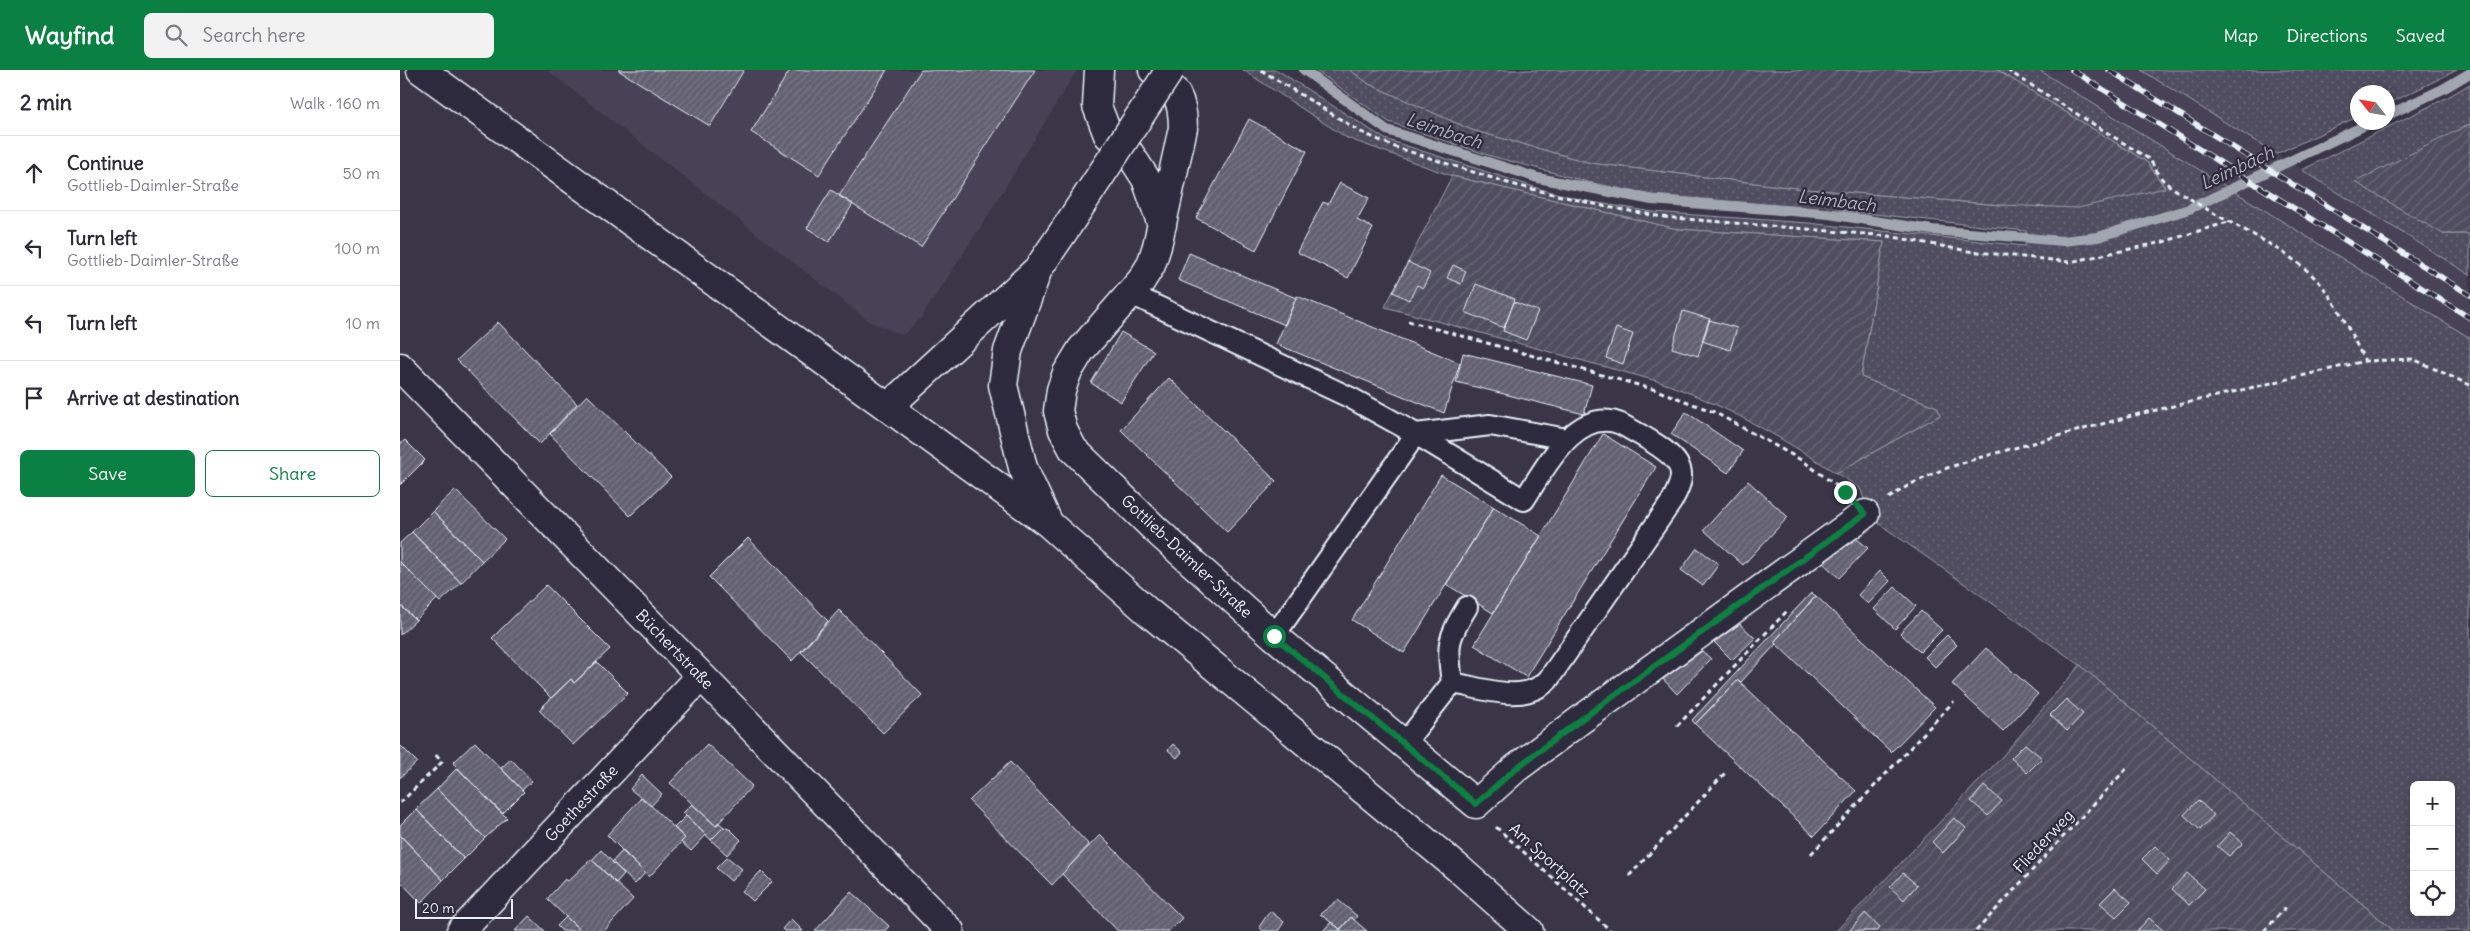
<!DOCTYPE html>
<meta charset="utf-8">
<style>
:root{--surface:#fff;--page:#f2f2f3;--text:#2b2b33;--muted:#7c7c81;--line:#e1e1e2;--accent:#0b8043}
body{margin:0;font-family:Delius,sans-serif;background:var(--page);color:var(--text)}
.controls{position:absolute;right:15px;bottom:15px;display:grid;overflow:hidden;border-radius:8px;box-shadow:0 2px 12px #0003}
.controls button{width:45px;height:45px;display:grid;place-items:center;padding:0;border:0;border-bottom:1px solid var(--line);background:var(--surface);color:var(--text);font:25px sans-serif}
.compass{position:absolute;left:1950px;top:15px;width:45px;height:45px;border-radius:50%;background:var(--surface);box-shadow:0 2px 12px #0003;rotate:301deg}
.scale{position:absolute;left:15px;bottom:12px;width:98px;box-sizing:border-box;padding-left:5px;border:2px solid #e8f1f8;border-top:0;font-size:14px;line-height:18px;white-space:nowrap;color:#e8f1f8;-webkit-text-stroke:4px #2f2a3d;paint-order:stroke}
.stop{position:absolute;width:15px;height:15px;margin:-11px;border:4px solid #0b8043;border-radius:50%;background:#fff}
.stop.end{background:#0b8043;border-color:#fff;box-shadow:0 1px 5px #0008}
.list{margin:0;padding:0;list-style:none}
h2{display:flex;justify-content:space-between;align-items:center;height:65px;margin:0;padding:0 20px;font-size:21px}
h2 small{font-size:16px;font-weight:400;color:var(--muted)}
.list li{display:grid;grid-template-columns:32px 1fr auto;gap:15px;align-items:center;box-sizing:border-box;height:75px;padding:0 20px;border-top:1px solid var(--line)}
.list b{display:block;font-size:19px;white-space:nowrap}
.list p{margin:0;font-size:16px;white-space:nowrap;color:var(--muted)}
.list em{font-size:16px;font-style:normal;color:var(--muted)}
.actions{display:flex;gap:10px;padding:15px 20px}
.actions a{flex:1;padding:11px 0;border:1px solid var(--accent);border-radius:8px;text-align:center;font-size:18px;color:var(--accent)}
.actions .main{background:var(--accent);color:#fff}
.icon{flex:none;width:28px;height:28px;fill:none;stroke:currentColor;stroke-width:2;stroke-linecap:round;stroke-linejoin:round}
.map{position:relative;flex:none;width:2070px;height:861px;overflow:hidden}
header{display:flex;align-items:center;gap:30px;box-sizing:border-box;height:70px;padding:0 25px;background:var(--accent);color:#fff}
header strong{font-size:24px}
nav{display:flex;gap:28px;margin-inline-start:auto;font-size:18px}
.search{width:350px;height:45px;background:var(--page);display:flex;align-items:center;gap:12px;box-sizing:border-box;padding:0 18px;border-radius:8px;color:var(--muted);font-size:19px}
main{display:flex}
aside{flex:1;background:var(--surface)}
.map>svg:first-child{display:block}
.built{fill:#464354}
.grass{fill:url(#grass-dots);stroke:#9ca0ac;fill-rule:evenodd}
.garden{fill:url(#garden-furrows);stroke:#9ca0ac}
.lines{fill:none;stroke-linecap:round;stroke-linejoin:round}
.stream{stroke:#a2a6b1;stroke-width:10}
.building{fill:url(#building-hatch);stroke:#e8f1f8}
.lane-casing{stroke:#e8f1f8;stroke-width:24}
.street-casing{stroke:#e8f1f8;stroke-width:31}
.secondary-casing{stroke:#e8f1f8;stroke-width:31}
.path{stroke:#e8f1f8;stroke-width:3;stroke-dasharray:5 4;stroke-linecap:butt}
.lane{stroke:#2f2a3d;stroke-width:20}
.street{stroke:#2f2a3d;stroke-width:28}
.secondary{stroke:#2f2a3d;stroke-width:28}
.rail-casing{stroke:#e8f1f8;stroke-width:5.5}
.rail{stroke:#2f2a3d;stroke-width:4;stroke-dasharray:11;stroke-linecap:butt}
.secondary-bridge-casing{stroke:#e8f1f8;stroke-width:31;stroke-linecap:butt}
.secondary-bridge{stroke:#2f2a3d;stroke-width:28}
.route{stroke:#0b8043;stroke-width:6}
.labels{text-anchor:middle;stroke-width:4.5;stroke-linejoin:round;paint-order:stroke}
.street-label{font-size:16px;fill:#e8f1f8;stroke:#2f2a3d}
.water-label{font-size:18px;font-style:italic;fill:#aeb2bd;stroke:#2f2a3d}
</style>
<header>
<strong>Wayfind</strong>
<div class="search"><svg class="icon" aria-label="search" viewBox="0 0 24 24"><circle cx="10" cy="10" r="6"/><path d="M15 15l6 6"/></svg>Search here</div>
<nav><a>Map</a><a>Directions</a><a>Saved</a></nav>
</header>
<main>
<aside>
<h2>2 min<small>Walk · 160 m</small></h2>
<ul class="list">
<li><svg class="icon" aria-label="ahead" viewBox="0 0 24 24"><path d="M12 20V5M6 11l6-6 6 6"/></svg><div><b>Continue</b><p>Gottlieb-Daimler-Straße</p></div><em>50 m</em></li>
<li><svg class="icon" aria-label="left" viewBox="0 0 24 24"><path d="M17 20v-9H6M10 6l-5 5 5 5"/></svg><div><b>Turn left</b><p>Gottlieb-Daimler-Straße</p></div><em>100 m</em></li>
<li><svg class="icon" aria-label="left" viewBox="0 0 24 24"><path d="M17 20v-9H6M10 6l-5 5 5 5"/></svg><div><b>Turn left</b></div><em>10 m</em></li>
<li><svg class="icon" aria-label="arrive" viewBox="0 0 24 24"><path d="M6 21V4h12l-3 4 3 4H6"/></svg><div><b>Arrive at destination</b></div></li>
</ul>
<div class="actions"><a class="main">Save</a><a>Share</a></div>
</aside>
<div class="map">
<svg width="2070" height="861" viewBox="0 0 2070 861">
<defs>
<pattern id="grass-dots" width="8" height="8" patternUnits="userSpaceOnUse" patternTransform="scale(1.25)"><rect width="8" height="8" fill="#504e5f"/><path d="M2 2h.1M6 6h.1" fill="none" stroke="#696877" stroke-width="1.8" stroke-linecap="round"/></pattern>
<pattern id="garden-furrows" width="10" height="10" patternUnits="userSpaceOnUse" patternTransform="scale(1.25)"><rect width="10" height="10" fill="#504e5f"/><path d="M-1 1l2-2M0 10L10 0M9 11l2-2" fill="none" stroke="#696877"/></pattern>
<pattern id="building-hatch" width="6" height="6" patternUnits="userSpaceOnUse" patternTransform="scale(1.25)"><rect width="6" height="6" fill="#636171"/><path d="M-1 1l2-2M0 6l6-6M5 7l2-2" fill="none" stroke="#797886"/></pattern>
</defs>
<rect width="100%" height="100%" fill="#3a3648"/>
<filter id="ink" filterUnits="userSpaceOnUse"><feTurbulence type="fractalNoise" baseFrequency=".02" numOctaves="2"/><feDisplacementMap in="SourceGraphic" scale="10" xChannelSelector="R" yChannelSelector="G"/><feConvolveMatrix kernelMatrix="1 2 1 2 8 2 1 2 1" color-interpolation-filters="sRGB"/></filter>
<g filter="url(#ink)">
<!-- built -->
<path class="built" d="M 147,0 L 677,0 L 582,155 L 521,248 L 503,265 L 470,252 Z
M 1639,0 L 1741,0 L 1848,66 L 2070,205 L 2070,268 Z"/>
<!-- grass -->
<path class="grass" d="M 843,0 L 877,0 L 985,69 L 1137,118 L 1186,131 L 1253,142 L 1408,153 L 1625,176 L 1626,161 L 1430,139 L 1252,125 L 1188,112 L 1091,86 L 989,52 L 915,0 L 950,0 L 969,14 L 1072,60 L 1191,93 L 1396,118 L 1601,135 L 1765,117 L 1747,92 L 1597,0 L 1639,0 L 2070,268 L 2070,861 L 1994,861 L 1680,595 L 1471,448 L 1460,418 L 1436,403 L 1540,345 L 1537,337 L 1461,307 L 1484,172 L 1277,159 L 1052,106 L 947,68 ZM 2014,715 L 2051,715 L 2051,842 L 2014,842 Z
M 1741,0 L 2057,0 L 1988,34 L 1988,22 L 1958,22 L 1957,47 L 1876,84 Z
M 2070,14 L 2070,54 L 2057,61 L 2043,164 L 2070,164 L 2070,205 L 1902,100 L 2048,27 Z"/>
<!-- garden -->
<path class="garden" d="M 950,0 L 1597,0 L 1747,92 L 1765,118 L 1678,138 L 1601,135 L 1396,118 L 1191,93 L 1072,60 L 969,14 Z
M 2070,54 L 2070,164 L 2043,164 L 1955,112 Z
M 1052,106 L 1277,159 L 1484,172 L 1461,307 L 1537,337 L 1540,345 L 1436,403 C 1379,366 1322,333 1257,311 L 985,237 Z
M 1680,595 L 1994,861 L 1436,861 L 1599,690 Z"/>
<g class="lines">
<!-- stream -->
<path class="stream" d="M 904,0 L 987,60 L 1138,108 L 1252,130 L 1429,144 L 1532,160 L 1663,171 L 1698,167 L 1789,139 L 1972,52
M 1988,45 L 2043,19 L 2070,3"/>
</g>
<!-- building -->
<path class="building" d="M 218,0 L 344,0 L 310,56 Z
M 390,0 L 487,0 L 419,105 L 351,62 Z
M 521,0 L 635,0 L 521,177 L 439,126 Z
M 849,49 L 907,81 L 856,180 L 796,148 Z
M 940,113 L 969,128 L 957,150 L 973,158 L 948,208 L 897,182 L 923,132 L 928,134 Z
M 431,120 L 453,134 L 429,172 L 407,158 Z
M 789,183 L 896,228 L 885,255 L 778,210 Z
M 1008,192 L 1030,203 L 1023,218 L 1017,215 L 1009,230 L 993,222 Z
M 1053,195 L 1066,201 L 1061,214 L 1047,208 Z
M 1076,214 L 1115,229 L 1104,258 L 1065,242 Z
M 897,226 L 1060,293 L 1044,343 L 876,274 Z
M 1114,232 L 1138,241 L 1126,270 L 1103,261 Z
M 1283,241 L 1310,249 L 1298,286 L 1272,278 Z
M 1309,250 L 1337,258 L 1330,280 L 1302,271 Z
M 98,252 L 177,334 L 140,374 L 57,290 Z
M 1216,258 L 1233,264 L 1223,294 L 1206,288 Z
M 721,262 L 754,281 L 721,332 L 691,313 Z
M 1063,283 L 1192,315 L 1184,344 L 1056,312 Z
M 769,308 L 876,411 L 827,462 L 721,360 Z
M 187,325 L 271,407 L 230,446 L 150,364 Z
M 1286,342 L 1343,381 L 1328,403 L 1271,364 Z
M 1203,364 L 1256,397 L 1126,607 L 1074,575 Z
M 5,370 L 25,390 L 0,415 L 0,374 Z
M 1041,405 L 1094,437 L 1004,583 L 952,550 Z
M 1348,411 L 1388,447 L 1343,495 L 1304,460 Z
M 55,420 L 105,469 L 82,491 L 33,441 Z
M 1094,437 L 1141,466 L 1093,543 L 1046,514 Z
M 33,441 L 82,491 L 61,513 L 12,462 Z
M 12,462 L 61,513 L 40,532 L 0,492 L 0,473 Z
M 348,468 L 428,551 L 392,591 L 309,507 Z
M 1456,468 L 1468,478 L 1439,508 L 1421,491 Z
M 1297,478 L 1319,494 L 1303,516 L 1281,500 Z
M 0,492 L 37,529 L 16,550 L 0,535 Z
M 1480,501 L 1490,511 L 1468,534 L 1458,525 Z
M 146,515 L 210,579 L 174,613 L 171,609 L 151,628 L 92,568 Z
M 1495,517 L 1516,536 L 1495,559 L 1474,539 Z
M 1411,523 L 1416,526 L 1374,572 L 1376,574 L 1341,612 L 1338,610 L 1295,654 L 1292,650 Z
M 1416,526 L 1535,637 L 1491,682 L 1374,572 Z
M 0,535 L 16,550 L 0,565 Z
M 439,540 L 522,625 L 483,663 L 401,582 Z
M 1521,541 L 1542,560 L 1520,582 L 1500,563 Z
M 1340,554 L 1355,568 L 1332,590 L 1314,572 Z
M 1547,565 L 1557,575 L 1535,597 L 1525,587 Z
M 1586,578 L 1638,624 L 1603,661 L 1552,614 Z
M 1302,581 L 1311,589 L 1277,624 L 1263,609 Z
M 197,592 L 228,623 L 173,675 L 139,640 L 171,609 L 174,613 Z
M 1338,610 L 1456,721 L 1414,766 L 1295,654 Z
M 1666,629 L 1683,644 L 1667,661 L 1650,645 Z
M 75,672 L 124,722 L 102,744 L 53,693 Z
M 307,674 L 352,716 L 316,756 L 270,713 Z
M 773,674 L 782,682 L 777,688 L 768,680 Z
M 1625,674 L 1642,688 L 1627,703 L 1611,688 Z
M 0,675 L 17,692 L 0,708 Z
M 111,689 L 132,711 L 122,720 L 101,698 Z
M 610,692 L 689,775 L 652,815 L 569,731 Z
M 57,698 L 107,748 L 85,768 L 37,719 Z
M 242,705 L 262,724 L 251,736 L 230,719 Z
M 1584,716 L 1602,731 L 1588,746 L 1571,731 Z
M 37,719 L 85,768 L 64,789 L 16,739 Z
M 242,727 L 285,768 L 249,807 L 207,765 Z
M 1798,730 L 1814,745 L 1800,760 L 1784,745 Z
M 292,734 L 316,756 L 318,752 L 324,757 L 311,770 L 283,743 Z
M 16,739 L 64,789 L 43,810 L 0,765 L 0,755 Z
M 286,746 L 306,765 L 291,781 L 281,772 L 285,768 L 274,758 Z
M 1554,748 L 1566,758 L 1543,783 L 1532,772 Z
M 324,757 L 331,760 L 341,770 L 327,785 L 311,770 Z
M 1830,762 L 1843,773 L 1829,786 L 1817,776 Z
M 0,765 L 43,810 L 21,833 L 0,811 Z
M 700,765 L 782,848 L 769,861 L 718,861 L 662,804 Z
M 1755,776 L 1770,790 L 1757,804 L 1742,789 Z
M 201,780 L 224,804 L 216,813 L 192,790 Z
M 222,781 L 245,803 L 235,814 L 212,792 Z
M 327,787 L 342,799 L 331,811 L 316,798 Z
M 191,789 L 233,829 L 204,861 L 181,861 L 147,829 L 165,809 L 168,811 Z
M 361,801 L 372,812 L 353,831 L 342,821 Z
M 1503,803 L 1517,815 L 1504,830 L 1490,817 Z
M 1787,803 L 1805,819 L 1789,835 L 1772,819 Z
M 1715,818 L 1731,832 L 1716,847 L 1700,833 Z
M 451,822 L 489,856 L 485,861 L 415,861 Z
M 938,830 L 957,846 L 954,850 L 951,847 L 940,859 L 920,844 Z
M 870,841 L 884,852 L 878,861 L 863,861 L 859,857 Z
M 1465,843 L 1480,857 L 1476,861 L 1451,861 L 1450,860 Z
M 129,846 L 145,861 L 115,861 Z
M 166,847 L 181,861 L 162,861 L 157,856 Z
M 951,847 L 954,850 L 967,861 L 939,861 Z
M 1749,848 L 1764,861 L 1737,861 Z
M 391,849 L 403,861 L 384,861 L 382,859 Z
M 931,852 L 940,859 L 939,861 L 923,861 Z"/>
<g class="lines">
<!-- lane casing -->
<g class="lane-casing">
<path id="lane" d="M 731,224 L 951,328 L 1016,364 L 1090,355 L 1167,369
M 874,566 L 1016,364 L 1124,430 C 1144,400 1176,335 1221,354 C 1238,364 1282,384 1281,405 C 1281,414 1276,423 1272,431 L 1148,610 C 1123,635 1083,618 1052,613
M 1004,674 L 1052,613 C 1047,574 1047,570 1067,537"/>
</g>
<!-- street casing -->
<g class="street-casing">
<path id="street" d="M 699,0 L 697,36 L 708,65 L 730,84 L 746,109 L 762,155
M 753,0 C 775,20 783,26 783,58 L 757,176 L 751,195 L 741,211 L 681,280 L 667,303 L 661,320 L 658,341 L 663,360 L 673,379 L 756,460 L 874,566 L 1076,734 L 1115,699 L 1179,651 L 1465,444
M 0,297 L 550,861
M 61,861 L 301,606"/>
</g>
<!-- secondary casing -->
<g class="secondary-casing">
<path id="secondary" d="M 21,0 L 648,453 L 747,541 L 1058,798 L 1129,861
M 638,199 L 608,281 L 603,315 L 623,398 L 648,452
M 489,336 L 638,199 L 668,155"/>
</g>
<!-- path -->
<path class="path" d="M 861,0 L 961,62 L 995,77 L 1111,114 L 1207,137 L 1263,147 L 1488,166 L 1568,181 L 1670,192 L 1763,172 L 1828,152
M 1607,0 L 1749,89 C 1754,95 1758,105 1764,111 C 1772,119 1785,125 1795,132 C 1834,157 1880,174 1914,207 C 1937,230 1950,263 1965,291
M 1008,251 L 1256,320 L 1314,342 L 1403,391 L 1445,422
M 1489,428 L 1509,415 L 1544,399 L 1578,388 L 1735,345 L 1965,291 L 2013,289 L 2070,315
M 1277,656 L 1387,541
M 0,733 L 42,692 L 33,682
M 1096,757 L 1211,861
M 1411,784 L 1554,631
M 1229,806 L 1326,702
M 1576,861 L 1727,698
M 1864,861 L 1886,837"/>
<!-- lane -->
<use href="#lane" class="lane"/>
<!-- street -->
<use href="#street" class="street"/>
<!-- secondary -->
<use href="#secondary" class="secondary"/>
<!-- rail casing -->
<g class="rail-casing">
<path id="rail" d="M 1672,0 L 2070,248
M 1709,0 L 2070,225"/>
</g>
<!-- rail -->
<use href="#rail" class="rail"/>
<!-- secondary-bridge casing -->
<g class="secondary-bridge-casing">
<path id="secondary-bridge" d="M 668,155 L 770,0"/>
</g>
<!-- secondary-bridge -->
<use href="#secondary-bridge" class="secondary-bridge"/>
</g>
</g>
<g class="lines" filter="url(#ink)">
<!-- route -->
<path class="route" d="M 874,566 L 1076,734 L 1115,699 L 1179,651 L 1465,444 L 1445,422"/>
</g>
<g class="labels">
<!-- street labels -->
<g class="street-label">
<text transform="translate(787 486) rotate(43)" y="6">Gottlieb-Daimler-Straße</text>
<text transform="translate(275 579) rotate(46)" y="6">Büchertstraße</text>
<text transform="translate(181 733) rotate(-47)" y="6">Goethestraße</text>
<text transform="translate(1643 771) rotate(-47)" y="6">Fliederweg</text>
<text transform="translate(1150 790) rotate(42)" y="6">Am Sportplatz</text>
</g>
<!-- water labels -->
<g class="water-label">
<text transform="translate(1044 61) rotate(18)" y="6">Leimbach</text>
<text transform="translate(1837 98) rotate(-25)" y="6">Leimbach</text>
<text transform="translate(1437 131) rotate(7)" y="6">Leimbach</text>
</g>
</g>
</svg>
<div class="controls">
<button>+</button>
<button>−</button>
<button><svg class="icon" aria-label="locate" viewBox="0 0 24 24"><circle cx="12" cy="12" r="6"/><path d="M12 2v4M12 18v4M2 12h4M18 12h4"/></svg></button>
</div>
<svg class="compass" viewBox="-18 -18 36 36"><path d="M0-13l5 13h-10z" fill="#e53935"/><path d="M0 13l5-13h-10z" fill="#7c7c81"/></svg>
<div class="scale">20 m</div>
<div class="stop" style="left:874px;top:566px"></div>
<div class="stop end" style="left:1445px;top:422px"></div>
</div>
</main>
